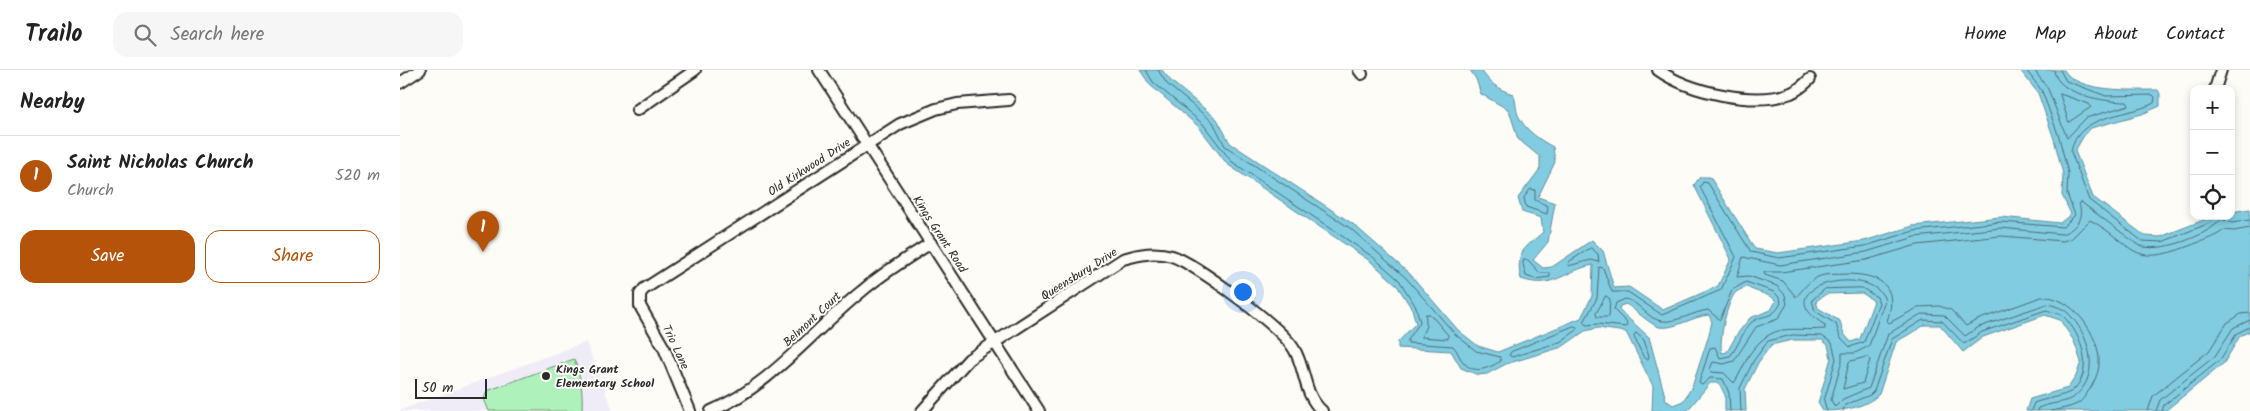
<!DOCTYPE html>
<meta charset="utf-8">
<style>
:root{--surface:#fff;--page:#f6f6f6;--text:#222;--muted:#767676;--line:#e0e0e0;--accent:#b45309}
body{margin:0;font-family:Kalam,sans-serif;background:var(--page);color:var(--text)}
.controls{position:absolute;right:15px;top:15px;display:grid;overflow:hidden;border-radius:10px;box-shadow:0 2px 8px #0003}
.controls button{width:45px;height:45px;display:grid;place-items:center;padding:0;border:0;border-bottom:1px solid var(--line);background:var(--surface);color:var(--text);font:25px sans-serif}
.scale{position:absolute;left:15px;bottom:12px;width:72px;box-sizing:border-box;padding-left:5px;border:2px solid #2b2b2b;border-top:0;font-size:14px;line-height:18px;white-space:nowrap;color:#2b2b2b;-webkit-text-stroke:4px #fdfcf7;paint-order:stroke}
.you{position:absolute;left:842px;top:221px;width:18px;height:18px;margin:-12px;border:4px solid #fff;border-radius:50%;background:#1a73e8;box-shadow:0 0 0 8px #1a73e833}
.badge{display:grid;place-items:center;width:32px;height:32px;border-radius:50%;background:var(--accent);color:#fff;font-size:16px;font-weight:700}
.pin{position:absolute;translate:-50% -41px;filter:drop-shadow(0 1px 2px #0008)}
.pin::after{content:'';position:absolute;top:26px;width:18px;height:15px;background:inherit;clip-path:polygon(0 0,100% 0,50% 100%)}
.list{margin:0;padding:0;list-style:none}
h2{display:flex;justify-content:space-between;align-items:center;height:65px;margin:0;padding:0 20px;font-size:21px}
h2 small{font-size:16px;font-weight:400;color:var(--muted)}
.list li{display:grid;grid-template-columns:32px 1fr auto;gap:15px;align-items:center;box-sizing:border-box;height:80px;padding:0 20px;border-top:1px solid var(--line)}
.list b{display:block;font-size:19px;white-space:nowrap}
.list p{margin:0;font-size:16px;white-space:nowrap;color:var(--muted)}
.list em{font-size:16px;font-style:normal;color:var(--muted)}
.actions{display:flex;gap:10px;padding:15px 20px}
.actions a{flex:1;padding:11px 0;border:1px solid var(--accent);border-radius:15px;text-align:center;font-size:18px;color:var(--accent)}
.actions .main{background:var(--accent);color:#fff}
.icon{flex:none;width:28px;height:28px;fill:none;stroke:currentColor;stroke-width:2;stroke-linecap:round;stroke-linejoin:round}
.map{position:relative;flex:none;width:1850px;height:341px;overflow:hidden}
header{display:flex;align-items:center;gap:30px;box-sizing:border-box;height:70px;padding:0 25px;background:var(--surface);border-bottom:1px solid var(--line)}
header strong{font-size:24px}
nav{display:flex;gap:28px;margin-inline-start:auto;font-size:18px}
.search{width:350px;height:45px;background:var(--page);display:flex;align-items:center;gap:12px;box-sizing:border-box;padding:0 18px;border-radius:15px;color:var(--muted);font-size:19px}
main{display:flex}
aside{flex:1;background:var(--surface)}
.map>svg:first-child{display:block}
.built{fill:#efecf8}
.green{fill:#aff1ba;stroke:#6d8e72}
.water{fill:#81cce1;stroke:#5f8c98;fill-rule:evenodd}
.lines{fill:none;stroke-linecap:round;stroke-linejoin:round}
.shore{stroke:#4d6b74;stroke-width:1}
.minor-casing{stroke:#2b2b2b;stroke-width:14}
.minor{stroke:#fdfcf7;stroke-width:10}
.poi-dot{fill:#2b2b2b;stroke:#fdfcf7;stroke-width:2}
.labels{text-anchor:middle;stroke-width:4;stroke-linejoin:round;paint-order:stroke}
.street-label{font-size:12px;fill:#2b2b2b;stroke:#fdfcf7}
.poi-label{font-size:12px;font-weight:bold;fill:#2b2b2b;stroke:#fdfcf7;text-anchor:start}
</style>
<header>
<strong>Trailo</strong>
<div class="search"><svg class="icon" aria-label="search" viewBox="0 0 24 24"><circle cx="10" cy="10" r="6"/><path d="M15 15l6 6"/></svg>Search here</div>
<nav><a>Home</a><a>Map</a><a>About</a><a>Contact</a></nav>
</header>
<main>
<aside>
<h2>Nearby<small></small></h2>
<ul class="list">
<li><span class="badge">1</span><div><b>Saint Nicholas Church</b><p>Church</p></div><em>520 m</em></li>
</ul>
<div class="actions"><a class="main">Save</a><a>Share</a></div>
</aside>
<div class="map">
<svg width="1850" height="341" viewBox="0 0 1850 341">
<rect width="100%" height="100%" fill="#fdfcf7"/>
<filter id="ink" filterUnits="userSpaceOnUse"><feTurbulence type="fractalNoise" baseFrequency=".02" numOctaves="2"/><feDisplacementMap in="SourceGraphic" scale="10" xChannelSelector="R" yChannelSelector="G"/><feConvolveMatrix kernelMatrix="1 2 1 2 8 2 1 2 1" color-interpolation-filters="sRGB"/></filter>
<g filter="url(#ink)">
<!-- built -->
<path class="built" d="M 186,272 L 213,341 L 0,341 L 0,340 Z"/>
<!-- green -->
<path class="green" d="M 174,289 C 181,306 183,323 182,341 L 89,341 L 84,329 L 87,321 Z"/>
<!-- water -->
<path class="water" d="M 740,0 L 762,0 L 771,11 L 817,49 L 830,73 L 953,154 L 1010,204 L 1058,260 L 1078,276 L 1098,282 L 1181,248 L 1192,226 L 1193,195 C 1163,201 1154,220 1121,209 C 1115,182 1124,179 1143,162 L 1141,148 L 1122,142 L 1118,128 L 1140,99 L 1140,87 L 1118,69 L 1109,40 L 1081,24 L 1076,9 L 1070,0 L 1081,0 C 1090,13 1097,19 1113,24 C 1117,32 1115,40 1119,47 C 1126,61 1140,70 1153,77 L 1155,92 L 1138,127 L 1155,133 L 1148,172 L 1133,190 L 1143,198 L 1152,197 L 1192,170 L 1203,181 L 1214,218 L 1229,217 L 1263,240 L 1318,216 L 1331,189 L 1294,115 L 1300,107 L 1310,107 L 1355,179 L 1378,183 L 1464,171 L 1513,156 L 1601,147 L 1660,153 L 1671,144 L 1662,125 L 1663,104 L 1654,69 L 1638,23 L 1620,0 L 1664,0 C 1677,23 1734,20 1758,20 L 1760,24 L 1760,36 L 1742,44 L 1691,58 L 1683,67 L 1675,81 L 1693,127 L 1745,166 L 1760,167 L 1814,146 L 1831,146 L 1831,142 L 1850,139 L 1850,261 L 1840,266 L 1824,293 L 1765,341 L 1626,341 L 1630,329 L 1668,318 L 1676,306 L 1681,292 L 1674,271 L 1660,250 L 1645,245 L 1583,267 L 1563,282 L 1540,255 L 1525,255 L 1496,272 L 1479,324 C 1465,338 1442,341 1423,341 L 1418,333 L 1431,288 L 1428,275 L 1422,270 L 1392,270 L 1371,275 L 1358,293 L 1345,319 L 1346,341 L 1325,341 L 1325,325 L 1319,313 L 1310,313 L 1287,341 L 1252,341 L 1253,316 L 1226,262 L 1198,258 L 1185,261 L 1162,277 L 1106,294 L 1087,304 L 1078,305 L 1061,298 L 1051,281 L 998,278 L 998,272 L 1016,253 L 1012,239 L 996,214 L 970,191 L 827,94 L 799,57 L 750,15 ZM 1347,217 C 1356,223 1369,223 1376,231 L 1371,240 L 1350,248 L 1337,264 L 1327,282 L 1322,283 C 1318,272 1327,231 1336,222 C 1339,220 1344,218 1347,217 ZM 1462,223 L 1474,231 L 1460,269 L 1451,272 L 1444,264 L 1440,251 L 1418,238 L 1416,231 L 1426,224 ZM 1226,234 C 1234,239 1251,255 1259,257 C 1274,260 1293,246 1309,245 L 1312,252 L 1308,268 L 1292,317 L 1283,331 L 1273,335 L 1266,330 L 1249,267 L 1219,240 L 1220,236 Z"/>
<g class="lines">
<!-- shore -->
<path class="shore" d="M 746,0 L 753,12 L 803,54 L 831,91 L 973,187 L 999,210 L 1016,237 L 1020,252 L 1008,270 L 1008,273 L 1053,276 C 1058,281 1059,288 1064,293 C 1075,305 1089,298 1101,291 L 1100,287 L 1076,281 L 1055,264 L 1006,208 L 950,158 L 825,76 L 813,52 L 767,14 L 758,0
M 1634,0 L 1648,19 L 1667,68 L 1686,48 L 1729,35 L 1727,32 C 1707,32 1656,25 1654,0
M 1660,0 L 1666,11 L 1706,26 L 1753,25 L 1755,27 L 1754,33 C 1725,48 1678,43 1671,82 L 1689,130 L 1742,171 L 1762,172 L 1810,153 L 1814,146
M 1660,24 L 1689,34 L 1691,37 L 1669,52 Z
M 1131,119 L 1135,120 L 1135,130 L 1148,136 L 1147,144 L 1126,137 L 1124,128 Z
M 1191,178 L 1198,184 L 1199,192 L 1191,190 L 1168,196 L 1169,192 Z
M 1124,190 L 1128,190 L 1140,203 L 1150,203 L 1150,207 L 1135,209 L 1126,206 L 1123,194 Z
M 1462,218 L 1477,227 L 1479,233 L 1464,272 L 1450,277 L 1440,267 L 1436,254 L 1415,241 L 1412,230 L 1425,219 Z
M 1206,226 L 1210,229 L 1209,247 L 1197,247 L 1196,244 Z
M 1026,244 L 1030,244 L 1048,265 L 1048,269 L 1021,267 L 1026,256 Z
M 1174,256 L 1177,257 L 1177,260 L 1160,272 L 1112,287 L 1109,285 L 1111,282 Z
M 1236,263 L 1244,270 L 1249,286 L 1248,289 L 1244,288 L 1234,267 Z
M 1467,287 L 1470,290 L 1463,313 L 1443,319 L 1449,292 Z
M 1330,341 L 1329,323 L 1323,309 L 1310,308 L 1302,315 L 1299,313 L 1310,278 L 1315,277 L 1320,288 L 1330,286 C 1339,276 1342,261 1352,252 C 1365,243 1372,250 1381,233 L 1380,228 L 1374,222 L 1346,212 L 1332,220 L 1320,250 L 1308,240 C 1293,242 1276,253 1262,251 C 1248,250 1239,231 1225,229 L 1216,233 L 1214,240 L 1227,253 L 1226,257 L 1198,254 L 1186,255 L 1184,252 L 1197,228 L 1199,197 L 1203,198 L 1212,222 L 1228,222 L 1262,245 L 1321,220 L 1336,187 L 1300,117 L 1303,112 L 1308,113 L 1351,182 L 1379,188 L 1465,176 L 1514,161 L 1601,152 L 1663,157 L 1675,145 L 1667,124 L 1668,103 L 1659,67 L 1642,21 L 1626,0
M 1341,341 L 1340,318 L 1354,290 L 1368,271 L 1392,265 L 1422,266 L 1432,273 L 1436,289 L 1424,331 L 1427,341
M 1443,341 L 1445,335 L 1470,325 L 1474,321 L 1492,269 L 1523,250 L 1542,251 L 1564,274 L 1582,262 L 1646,240 C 1652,242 1660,243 1664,247 C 1682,265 1695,302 1672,321 C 1665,326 1643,329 1634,333 L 1631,341
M 1637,341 L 1638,338 C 1649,333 1667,333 1675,326 C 1702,304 1689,264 1668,243 C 1663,238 1653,235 1647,234 L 1579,257 L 1565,266 L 1544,245 L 1521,244 L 1488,264 L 1469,318 L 1443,329 L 1435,337 L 1431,330 L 1442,291 L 1442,283 L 1455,283 L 1469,276 L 1485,230 C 1473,192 1360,216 1425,255 L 1425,259 C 1389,262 1374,250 1349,285 C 1344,294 1340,304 1334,313 L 1324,303 L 1311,302 L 1310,299 L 1313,292 L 1324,294 L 1334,291 L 1356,257 L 1378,249 L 1387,234 L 1385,225 L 1377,216 L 1349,206 L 1337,207 L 1343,187 L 1380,195 L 1466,182 L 1515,167 L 1601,158 L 1662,164 C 1676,159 1684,148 1679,134 L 1681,132 L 1738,175 C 1757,185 1810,165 1821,149 L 1832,153 L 1850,150
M 1651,341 C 1659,339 1670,338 1677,334 C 1683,331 1686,324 1690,319 C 1694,312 1699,302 1699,294 C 1701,266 1671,224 1641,227 L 1577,250 L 1566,256 L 1551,240 L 1539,236 L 1519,237 L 1489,253 L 1487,251 C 1500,214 1478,204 1445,204 C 1437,205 1426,203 1418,207 C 1408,211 1403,220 1396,227 L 1383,211 L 1365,205 L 1364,202 L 1381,202 L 1466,190 L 1517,175 L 1601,166 L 1663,171 L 1672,168 L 1690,150 C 1736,175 1729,199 1789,176 C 1801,171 1814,168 1824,160 L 1834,161 L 1850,158
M 1748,341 L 1753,326 L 1809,281 L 1827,253 L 1841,244 L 1850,243
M 1756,341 L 1760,330 L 1815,286 L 1833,258 L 1850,250
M 1762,341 L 1764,335 L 1820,290 L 1837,263 L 1850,257"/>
<!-- minor casing -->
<g class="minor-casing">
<path id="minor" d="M 419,0 L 639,341
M 959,0 L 962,4
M 1258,0 C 1289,22 1355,37 1391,23 C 1398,20 1404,15 1410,9
M 0,13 L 20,0
M 1815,19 L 1821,0
M 237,40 L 295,0
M 290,341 L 264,278 L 240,236 L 240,224 L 244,219 L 500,54 L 536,39 L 557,34 L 609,30
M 311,341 C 371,316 412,261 462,221 C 483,203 507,188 531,173
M 522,341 L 569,289 L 723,189 C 740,184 755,181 772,186 C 796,194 881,257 894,279 C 906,299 903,324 922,341"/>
</g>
<!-- minor -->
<use href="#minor" class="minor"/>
</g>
</g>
<!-- markers -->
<circle class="poi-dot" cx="146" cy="306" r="5"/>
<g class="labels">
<!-- street labels -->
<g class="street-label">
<text transform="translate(409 97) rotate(-33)" y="4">Old Kirkwood Drive</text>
<text transform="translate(540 164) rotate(57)" y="4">Kings Grant Road</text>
<text transform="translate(679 204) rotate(-32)" y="4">Queensbury Drive</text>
<text transform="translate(412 249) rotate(-43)" y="4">Belmont Court</text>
<text transform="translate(276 277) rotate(65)" y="4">Trio Lane</text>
</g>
<!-- poi labels -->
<g class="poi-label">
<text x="156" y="303">Kings Grant<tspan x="156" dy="14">Elementary School</tspan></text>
</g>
</g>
</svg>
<div class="controls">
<button>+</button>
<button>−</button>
<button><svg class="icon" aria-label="locate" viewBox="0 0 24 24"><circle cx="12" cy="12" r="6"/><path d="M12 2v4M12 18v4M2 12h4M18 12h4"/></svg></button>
</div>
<div class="scale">50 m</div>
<div class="you"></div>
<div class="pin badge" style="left:83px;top:182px">1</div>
</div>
</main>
